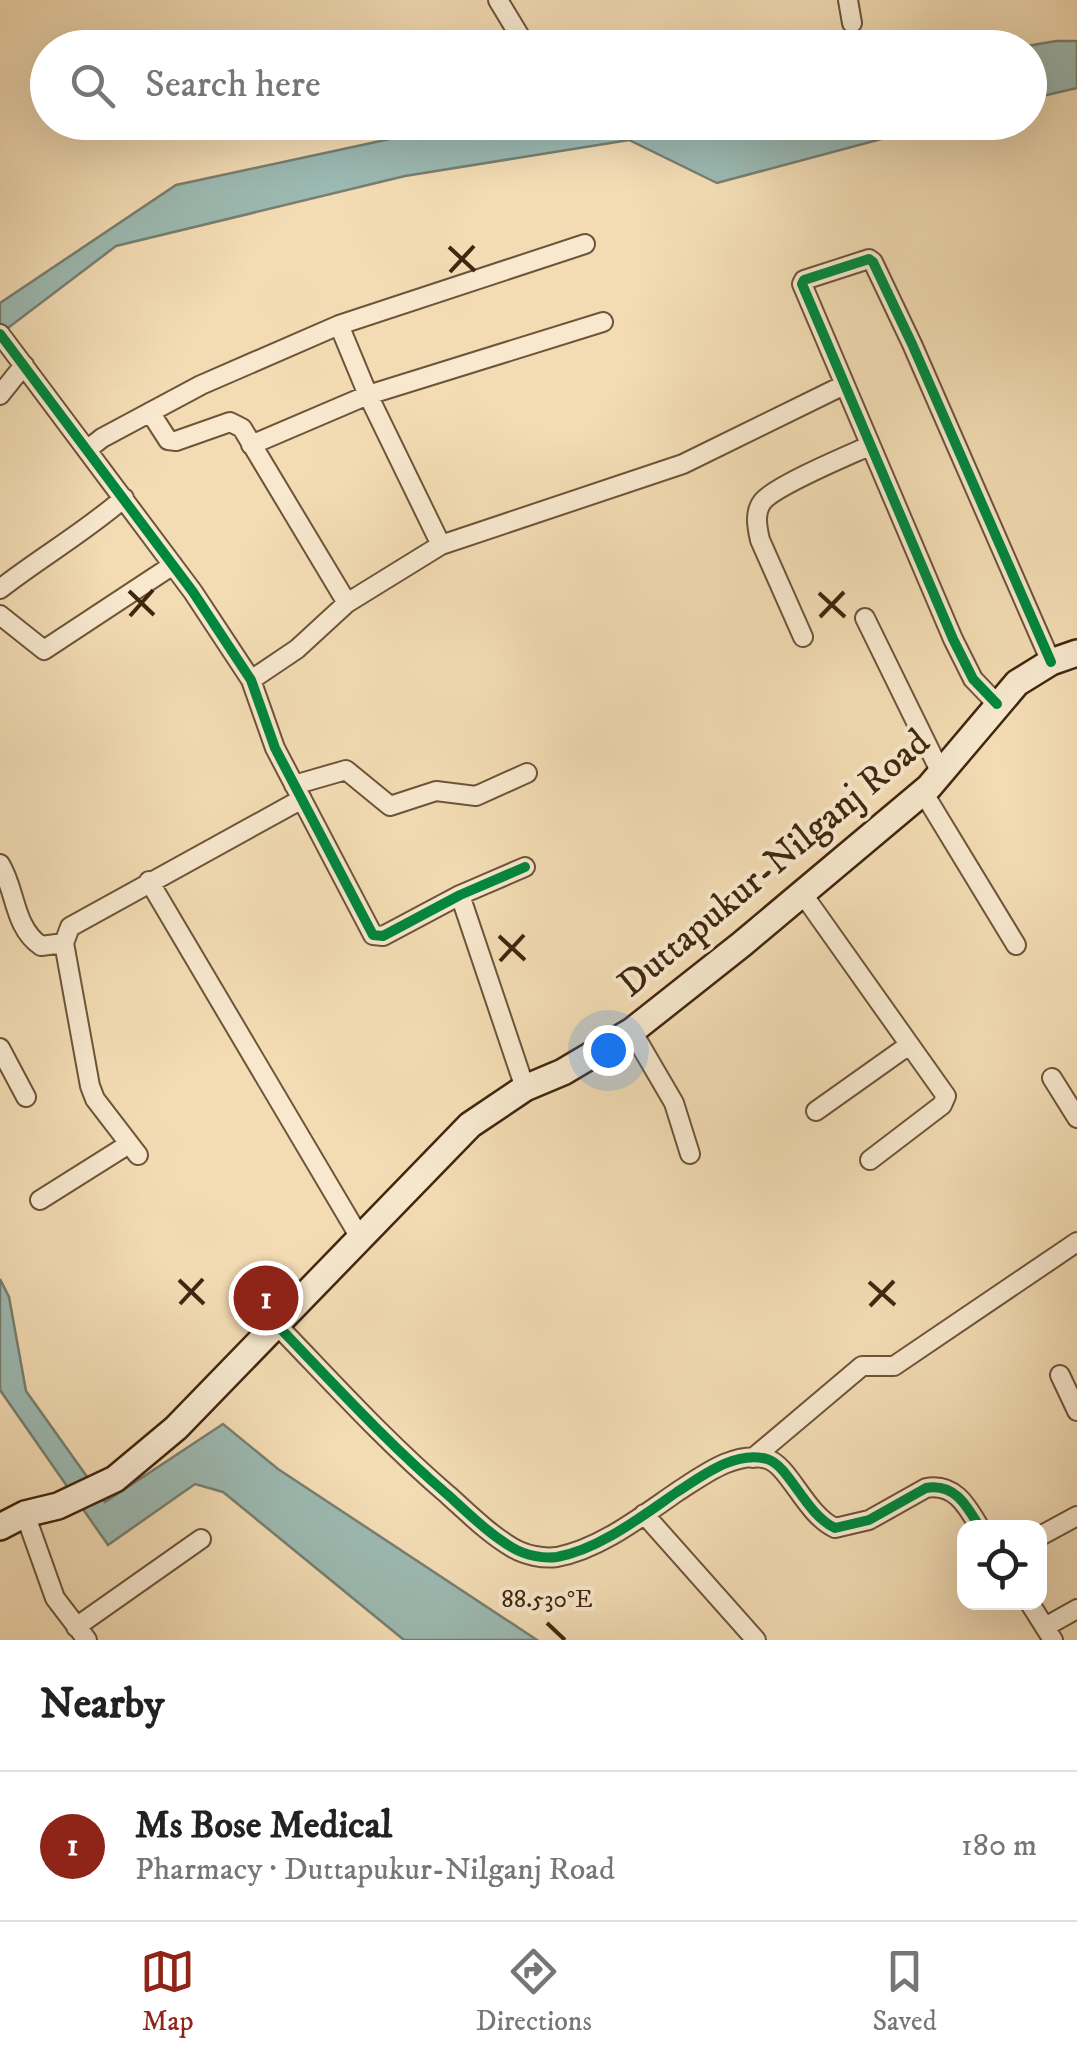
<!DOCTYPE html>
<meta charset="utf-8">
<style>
:root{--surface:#fff;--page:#f6f6f6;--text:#222;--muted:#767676;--line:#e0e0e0;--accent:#8f2418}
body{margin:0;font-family:"IM FELL DW Pica",serif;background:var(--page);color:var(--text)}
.controls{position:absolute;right:30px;bottom:30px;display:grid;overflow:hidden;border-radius:20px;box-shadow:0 10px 40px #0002}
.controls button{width:90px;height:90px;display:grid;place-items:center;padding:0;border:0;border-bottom:2px solid var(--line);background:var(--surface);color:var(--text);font:50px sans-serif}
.you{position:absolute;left:608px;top:1050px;width:35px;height:35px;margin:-25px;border:8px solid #fff;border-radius:50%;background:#1a73e8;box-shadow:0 0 0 15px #1a73e833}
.badge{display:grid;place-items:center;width:65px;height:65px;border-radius:50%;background:var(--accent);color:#fff;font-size:32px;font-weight:700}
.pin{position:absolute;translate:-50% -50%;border:5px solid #fff;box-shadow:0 2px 10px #0006}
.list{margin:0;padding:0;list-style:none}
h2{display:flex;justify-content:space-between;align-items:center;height:130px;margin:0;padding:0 40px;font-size:42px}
h2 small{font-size:32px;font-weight:400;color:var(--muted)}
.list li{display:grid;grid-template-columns:65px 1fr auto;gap:30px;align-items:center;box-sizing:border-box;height:150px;padding:0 40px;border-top:2px solid var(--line)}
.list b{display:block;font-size:38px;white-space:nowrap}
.list p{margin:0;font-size:32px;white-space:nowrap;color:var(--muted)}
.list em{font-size:32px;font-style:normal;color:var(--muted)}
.icon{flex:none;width:55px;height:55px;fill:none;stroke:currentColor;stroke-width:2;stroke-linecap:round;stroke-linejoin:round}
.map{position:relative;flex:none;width:1077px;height:1640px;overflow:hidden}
.search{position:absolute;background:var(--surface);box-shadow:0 10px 40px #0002;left:30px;right:30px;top:30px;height:110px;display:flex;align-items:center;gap:25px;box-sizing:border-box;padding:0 35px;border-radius:55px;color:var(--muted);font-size:38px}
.sheet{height:280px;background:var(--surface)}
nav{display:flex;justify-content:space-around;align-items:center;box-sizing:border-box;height:140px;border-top:2px solid var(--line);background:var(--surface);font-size:28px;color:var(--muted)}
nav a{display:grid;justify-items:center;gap:5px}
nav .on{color:var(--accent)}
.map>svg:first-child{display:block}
.water{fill:#9cbab2;stroke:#787f70;stroke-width:2.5}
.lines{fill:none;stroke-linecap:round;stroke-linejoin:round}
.minor-casing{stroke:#6e5438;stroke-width:22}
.secondary-casing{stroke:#41260e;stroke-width:30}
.minor{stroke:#f7e8ce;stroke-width:18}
.secondary{stroke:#f7e8ce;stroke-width:25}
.cycleway-casing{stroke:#f7e8ce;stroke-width:16}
.cycleway{stroke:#00873e;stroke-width:10}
.ticks{fill:none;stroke:#41260e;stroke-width:4}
.labels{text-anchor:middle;stroke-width:8;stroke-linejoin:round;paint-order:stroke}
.street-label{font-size:38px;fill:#41260e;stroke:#f7e8ce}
.ticks-label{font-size:25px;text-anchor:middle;fill:#41260e;stroke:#f7e8ce;stroke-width:8;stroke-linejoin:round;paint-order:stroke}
</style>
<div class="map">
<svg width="1077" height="1640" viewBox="0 0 1077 1640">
<rect width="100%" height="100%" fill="#f3dcb4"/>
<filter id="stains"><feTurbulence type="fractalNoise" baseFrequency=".002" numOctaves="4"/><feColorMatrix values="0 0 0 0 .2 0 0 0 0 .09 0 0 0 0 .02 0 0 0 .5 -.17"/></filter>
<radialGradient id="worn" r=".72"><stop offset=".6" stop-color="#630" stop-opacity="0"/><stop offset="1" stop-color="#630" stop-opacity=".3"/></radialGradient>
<!-- water -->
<path class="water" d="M 1056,41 L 1077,41 L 1077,88 L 1030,99 L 1030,48 L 1021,47 Z
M 464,123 L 941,123 L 717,183 L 629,140 L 405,176 L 116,246 L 0,334 L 0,303 L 176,185 Z
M 0,1279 L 9,1297 L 26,1391 L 105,1502 L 223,1424 L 278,1469 L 537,1640 L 404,1640 L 223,1492 L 195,1484 L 108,1545 L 0,1390 Z"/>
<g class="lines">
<!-- minor casing -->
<g class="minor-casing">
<path id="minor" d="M 498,0 L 527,48
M 848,0 L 852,23
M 339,325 L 368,395 L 441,545
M 0,334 L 193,592 L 251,680 L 275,748 L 373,935 L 383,936 L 460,895 L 525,867
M 0,395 L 24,365
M 150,412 L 168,440 L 176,441 L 230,422 L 242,428 L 347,603
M 251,445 L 368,395 L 603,322
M 88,449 L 102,438 L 201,385 L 339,325 L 585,244
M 0,589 C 41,557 85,532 124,498
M 0,615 L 44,650 L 173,565
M 865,618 L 941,773
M 803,637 L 760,540 C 757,527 754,512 763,501 C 777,485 847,456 869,446
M 251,680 L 297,649 L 347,603 L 441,545 L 683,464 L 844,385
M 997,704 L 973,679 L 953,639 L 802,284 L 804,280 L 869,259 L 873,262 L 912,344 L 1051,662
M 294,785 L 346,770 L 390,806 L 436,791 L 476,796 L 527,773
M 923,792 L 1016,945
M 0,864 C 16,889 13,927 41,946 L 64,943
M 149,881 L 359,1236
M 802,893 L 946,1096 L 942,1105 L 870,1160
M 460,895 L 525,1088
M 632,1031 L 674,1103 L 690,1154
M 0,1048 L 26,1097
M 1052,1078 L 1077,1118
M 816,1111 L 909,1045
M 138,1155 L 95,1099 L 90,1086 L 64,943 L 70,927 L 302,799
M 40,1200 L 129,1144
M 276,1324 C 332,1382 386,1442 448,1495 C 468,1513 489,1534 513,1548 C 525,1555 543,1559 557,1557 C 600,1549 642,1516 677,1492 C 702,1476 735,1450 767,1459 C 789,1465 805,1514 835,1528 L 869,1520 L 926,1488 C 955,1483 967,1506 980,1528
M 1060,1375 L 1077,1411
M 753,1458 L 862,1366 L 894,1366 L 1077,1242
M 25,1514 L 55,1598 L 87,1640
M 644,1514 L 756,1640
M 1040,1536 L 1077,1516
M 1029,1602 L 1053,1640
M 76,1627 L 201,1539
M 1045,1627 L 1077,1609"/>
</g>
<!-- secondary casing -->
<g class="secondary-casing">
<path id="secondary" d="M 0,1527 L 25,1514 L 58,1506 L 115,1479 L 176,1428 L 470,1125 L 525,1088 L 563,1072 L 632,1031 L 742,944 L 929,787 L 1017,683 L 1051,662 L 1077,653"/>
</g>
<!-- minor -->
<use href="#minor" class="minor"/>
<!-- secondary -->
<use href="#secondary" class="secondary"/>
<!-- cycleway casing -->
<g class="cycleway-casing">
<path id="cycleway" d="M 0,334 L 193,592 L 251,680 L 275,748 L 373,935 L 383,936 L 460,895 L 525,867
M 997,704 L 973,679 L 953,639 L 802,284 L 804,280 L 869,259 L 873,262 L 912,344 L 1051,662
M 276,1324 C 332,1382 386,1442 448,1495 C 468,1513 489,1534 513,1548 C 525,1555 543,1559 557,1557 C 600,1549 642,1516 677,1492 C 702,1476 735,1450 767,1459 C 789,1465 805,1514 835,1528 L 869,1520 L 926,1488 C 955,1483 967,1506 980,1528"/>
</g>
<!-- cycleway -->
<use href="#cycleway" class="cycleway"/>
</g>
<!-- ticks -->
<path class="ticks" d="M 449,247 L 475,271M 450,272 L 474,246M 129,591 L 154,615M 819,593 L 845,617M 130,616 L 153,590M 820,617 L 844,592M 499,936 L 525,960M 500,961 L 524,935M 179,1280 L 204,1304M 869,1282 L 895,1305M 180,1304 L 203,1279M 870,1306 L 894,1281M 547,1623 L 565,1640"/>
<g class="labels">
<!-- street labels -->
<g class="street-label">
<text transform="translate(773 862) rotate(-40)" y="13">Duttapukur-Nilganj Road</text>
</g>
</g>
<g class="ticks-label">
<text x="547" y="1607">88.530°E</text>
</g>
<rect width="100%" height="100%" filter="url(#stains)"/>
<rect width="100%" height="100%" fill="url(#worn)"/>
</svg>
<div class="controls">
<button><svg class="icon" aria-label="locate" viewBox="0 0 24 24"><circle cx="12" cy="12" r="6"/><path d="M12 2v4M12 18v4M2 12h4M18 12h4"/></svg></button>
</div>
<div class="you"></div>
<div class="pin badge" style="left:266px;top:1298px">1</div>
<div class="search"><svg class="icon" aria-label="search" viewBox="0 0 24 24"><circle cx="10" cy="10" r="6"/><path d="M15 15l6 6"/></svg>Search here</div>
</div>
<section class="sheet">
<h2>Nearby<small></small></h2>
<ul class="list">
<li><span class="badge">1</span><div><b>Ms Bose Medical</b><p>Pharmacy · Duttapukur-Nilganj Road</p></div><em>180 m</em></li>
</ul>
</section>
<nav>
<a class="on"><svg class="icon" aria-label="map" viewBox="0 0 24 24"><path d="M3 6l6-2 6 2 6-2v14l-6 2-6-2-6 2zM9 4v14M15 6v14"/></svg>Map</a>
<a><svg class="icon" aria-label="directions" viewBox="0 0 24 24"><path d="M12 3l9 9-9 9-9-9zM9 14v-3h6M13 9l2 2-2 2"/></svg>Directions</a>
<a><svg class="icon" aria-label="saved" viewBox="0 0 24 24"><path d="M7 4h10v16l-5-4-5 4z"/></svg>Saved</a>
</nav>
